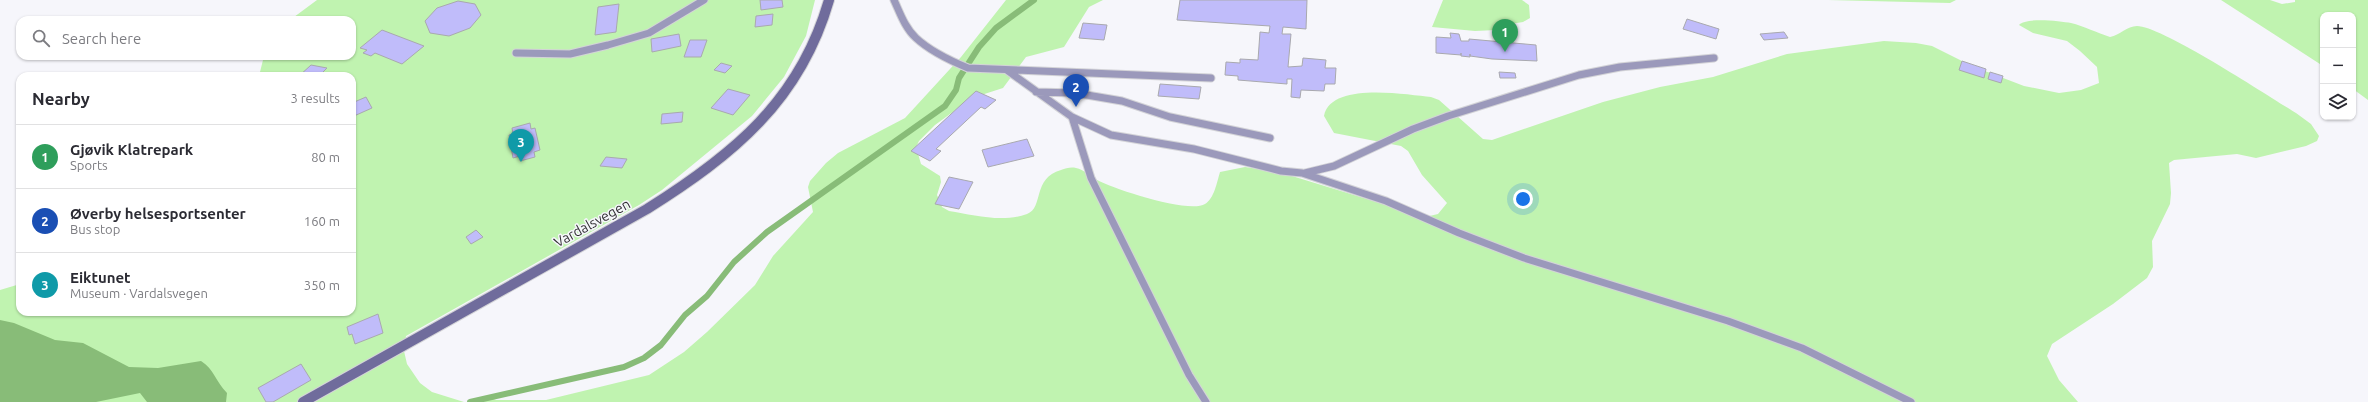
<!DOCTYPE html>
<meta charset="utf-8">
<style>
:root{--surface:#fff;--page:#f7f7f7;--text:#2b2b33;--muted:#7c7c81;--line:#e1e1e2;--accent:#3e8225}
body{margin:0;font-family:Ubuntu,sans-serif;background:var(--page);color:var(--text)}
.controls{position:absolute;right:12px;top:12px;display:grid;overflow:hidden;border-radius:8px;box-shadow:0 1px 3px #0004}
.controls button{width:36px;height:36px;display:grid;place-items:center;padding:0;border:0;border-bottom:1px solid var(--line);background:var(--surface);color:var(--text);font:20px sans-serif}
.you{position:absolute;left:1523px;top:199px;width:14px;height:14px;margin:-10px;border:3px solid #fff;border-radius:50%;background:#1a73e8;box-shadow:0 0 0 6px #1a73e833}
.badge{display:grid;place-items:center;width:26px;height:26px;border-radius:50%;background:var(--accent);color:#fff;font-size:13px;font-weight:700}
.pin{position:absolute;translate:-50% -33px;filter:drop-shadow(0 1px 2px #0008)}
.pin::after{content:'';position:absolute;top:21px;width:14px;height:12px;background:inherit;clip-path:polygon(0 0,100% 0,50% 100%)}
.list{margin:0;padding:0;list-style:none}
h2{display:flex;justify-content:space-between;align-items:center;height:52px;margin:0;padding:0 16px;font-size:17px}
h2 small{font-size:13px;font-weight:400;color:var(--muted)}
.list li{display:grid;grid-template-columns:26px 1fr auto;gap:12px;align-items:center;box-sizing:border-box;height:64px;padding:0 16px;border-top:1px solid var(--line)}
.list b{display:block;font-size:15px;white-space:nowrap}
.list p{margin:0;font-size:13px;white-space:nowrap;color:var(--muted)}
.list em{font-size:13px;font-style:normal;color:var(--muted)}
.icon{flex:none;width:22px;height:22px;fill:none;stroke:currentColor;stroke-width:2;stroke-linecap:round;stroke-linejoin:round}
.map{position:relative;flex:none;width:2368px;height:402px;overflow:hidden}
.search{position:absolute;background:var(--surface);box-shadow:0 1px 3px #0004;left:16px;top:16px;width:340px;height:44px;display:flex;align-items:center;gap:10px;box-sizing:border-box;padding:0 14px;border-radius:12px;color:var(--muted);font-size:15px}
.panel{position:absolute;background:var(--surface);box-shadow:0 1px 3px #0004;left:16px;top:72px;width:340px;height:244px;border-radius:12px}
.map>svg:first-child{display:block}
.green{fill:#c0f3b0}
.water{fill:#88bc78}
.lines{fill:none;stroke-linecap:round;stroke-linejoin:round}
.stream{stroke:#88bc78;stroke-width:6}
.building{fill:#c0bcfa;stroke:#a9a9ae}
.lane-casing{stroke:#d3d3d7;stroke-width:9}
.secondary-casing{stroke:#d3d3d7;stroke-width:12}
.lane{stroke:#9b99bb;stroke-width:7}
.secondary{stroke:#706c9c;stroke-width:10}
.labels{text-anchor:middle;stroke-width:3;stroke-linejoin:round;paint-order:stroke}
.street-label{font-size:14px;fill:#313133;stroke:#f6f6fb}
</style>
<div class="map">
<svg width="2368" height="402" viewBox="0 0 2368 402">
<rect width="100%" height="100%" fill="#f6f6fb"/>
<!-- green -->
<path class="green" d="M 317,0 L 815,0 L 806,36 L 784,77 L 752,116 L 662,190 L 639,205 L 406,336 L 404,351 L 407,364 L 420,383 L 432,392 L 464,402 L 0,402 L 0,290 L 20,284 L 20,312 L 352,312 L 352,76 L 259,76 L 264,56 L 352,56 L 352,20 L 290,20 Z
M 1006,0 L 1103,0 L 1089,7 L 1064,47 L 1026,57 L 1003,88 L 972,98 L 935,125 L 919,141 L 916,147 L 921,164 L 940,176 L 941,182 L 937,195 L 942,207 L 949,211 C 974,215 1002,223 1027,214 C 1044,208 1032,178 1061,170 C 1066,168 1071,167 1076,168 C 1084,169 1090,177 1097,180 C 1114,189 1189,214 1205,204 C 1214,199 1217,182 1220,172 L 1245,167 L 1279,172 L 1380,203 L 1421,218 L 1438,214 L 1447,203 L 1422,175 L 1408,151 L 1401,146 L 1334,133 L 1324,116 C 1331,81 1407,95 1431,97 L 1439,100 L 1483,139 L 1492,140 L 1603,102 L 1660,87 L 1713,77 L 1787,54 L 1884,41 L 1916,43 L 1932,46 L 1972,66 L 2024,86 L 2059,93 L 2081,90 L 2099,83 L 2097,67 L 2080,51 L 2067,41 L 2033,33 L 2019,25 C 2026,17 2060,21 2071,23 C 2084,26 2097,33 2110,37 C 2120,35 2127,26 2137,26 C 2162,26 2268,96 2296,113 L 2311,124 L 2319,136 L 2317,141 L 2306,146 L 2256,158 L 2237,154 L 2174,160 L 2169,163 L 2171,193 L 2170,204 L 2152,241 L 2153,267 L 2147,278 L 2113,304 L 2052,344 L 2047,356 L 2059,380 L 2078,402 L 469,402 L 488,397 L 496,400 L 546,400 L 649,375 L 684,352 L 707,332 L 755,285 L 773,256 L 813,212 L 808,187 L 810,181 L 826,163 L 838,153 L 905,118 L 961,57 Z
M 1443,0 L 1522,0 L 1529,5 L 1530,18 L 1523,22 L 1505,25 L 1496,30 L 1475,31 L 1432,27 Z
M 1828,0 L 1956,0 L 1950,3 Z
M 2221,0 L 2270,0 L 2282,4 L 2295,2 L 2295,0 L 2368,0 L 2368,100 L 2353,89 L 2353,15 L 2323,15 L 2323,66 Z"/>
<!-- water -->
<path class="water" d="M 0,320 L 14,323 L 55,340 L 83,343 L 129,367 L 158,368 L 201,361 C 214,369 216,382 227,393 L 226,402 L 147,402 L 140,393 L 96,402 L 0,402 Z"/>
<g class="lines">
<!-- stream -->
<path class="stream" d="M 470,402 L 624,367 L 644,358 L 661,345 L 685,315 L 707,296 L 734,262 L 767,232 L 945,106 L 956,90 L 959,78 L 979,47 L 996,28 L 1034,0"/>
</g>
<!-- building -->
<path class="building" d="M 760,0 L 782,0 L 783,7 L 761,10 Z
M 1180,0 L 1307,0 L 1306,29 L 1283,27 L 1282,34 L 1291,34 L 1288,67 L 1302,66 L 1303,58 L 1326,60 L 1325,68 L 1336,68 L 1335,84 L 1325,84 L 1324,91 L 1301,90 L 1300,98 L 1291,97 L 1292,79 L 1287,79 L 1287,84 L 1238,80 L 1238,76 L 1225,75 L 1226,62 L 1240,63 L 1240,59 L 1258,60 L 1260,32 L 1269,33 L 1270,26 L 1177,20 Z
M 458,1 L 475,4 L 481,15 L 470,28 L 449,36 L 430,33 L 425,21 L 437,8 Z
M 619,4 L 616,32 L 595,35 L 598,7 Z
M 773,14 L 772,25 L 755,27 L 756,16 Z
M 1687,19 L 1719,29 L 1716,39 L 1683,29 Z
M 1083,23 L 1107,25 L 1104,40 L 1079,38 Z
M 382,30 L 424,46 L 402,64 L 375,53 L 371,56 L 363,53 L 367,50 L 360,48 Z
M 1784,32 L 1788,38 L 1764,40 L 1760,34 Z
M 1450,33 L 1459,34 L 1461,41 L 1469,41 L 1469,39 L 1536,45 L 1537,61 L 1492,59 L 1470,56 L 1470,54 L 1470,57 L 1461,56 L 1461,53 L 1461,55 L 1436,53 L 1436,37 L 1451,38 Z
M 679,34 L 681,46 L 652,52 L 651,39 Z
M 690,40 L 707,40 L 701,57 L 684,57 Z
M 317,56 L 338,56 L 335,59 Z
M 1962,61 L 1986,69 L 1984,78 L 1959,70 Z
M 721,63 L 732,66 L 725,73 L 714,70 Z
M 311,65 L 327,68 L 319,76 L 299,76 Z
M 1499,72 L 1515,73 L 1516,78 L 1500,78 Z
M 1990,72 L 2003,76 L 2001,83 L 1988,79 Z
M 1160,84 L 1201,87 L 1199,99 L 1158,96 Z
M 728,89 L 750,95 L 733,115 L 711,108 Z
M 976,91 L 996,100 L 985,109 L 981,107 L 936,149 L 941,151 L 930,161 L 911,151 Z
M 366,97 L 372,108 L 354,116 L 352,103 Z
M 683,112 L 682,122 L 661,124 L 662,114 Z
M 530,123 L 531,129 L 535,128 L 540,150 L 534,152 L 535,157 L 520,161 L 520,156 L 513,158 L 509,135 L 513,134 L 512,128 Z
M 1027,139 L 1034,156 L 988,167 L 982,150 Z
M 606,157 L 627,159 L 622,168 L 600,166 Z
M 949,177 L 973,182 L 959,209 L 935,204 Z
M 476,230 L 483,237 L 471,244 L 466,237 Z
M 378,314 L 383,333 L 355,344 L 352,334 L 349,335 L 347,327 Z
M 301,364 L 311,380 L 273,402 L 266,402 L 258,388 Z"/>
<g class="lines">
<!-- lane casing -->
<g class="lane-casing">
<path id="lane" d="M 894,0 C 900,13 905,28 916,38 C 930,51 951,61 968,68 L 1211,78
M 516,53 L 570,54 L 608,45 L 649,33 L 704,0
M 1008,71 L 1072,117 L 1091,178 L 1189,375 L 1206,402
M 1036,92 L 1075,93 L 1122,101 L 1170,117 L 1270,138
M 1072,117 L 1111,135 L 1194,149 L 1281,171 L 1302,173 L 1386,201 L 1459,233 L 1524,258 L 1728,321 L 1802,348 L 1911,402
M 1305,173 L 1334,166 L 1413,129 L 1448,116 L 1579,75 L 1620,67 L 1714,58"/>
</g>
<!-- secondary casing -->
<g class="secondary-casing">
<path id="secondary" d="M 303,402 L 647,209 C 733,155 800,101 829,0"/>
</g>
<!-- lane -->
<use href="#lane" class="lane"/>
<!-- secondary -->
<use href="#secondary" class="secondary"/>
</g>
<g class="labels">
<!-- street labels -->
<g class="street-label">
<text transform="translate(592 223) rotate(-29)" y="5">Vardalsvegen</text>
</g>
</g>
</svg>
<div class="controls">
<button>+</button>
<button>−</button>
<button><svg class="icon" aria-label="layers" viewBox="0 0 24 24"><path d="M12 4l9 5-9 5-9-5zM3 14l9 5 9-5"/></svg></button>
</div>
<div class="you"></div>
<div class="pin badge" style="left:1505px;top:52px;background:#2e9e5b">1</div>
<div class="pin badge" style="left:1076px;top:107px;background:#1a4fb4">2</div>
<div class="pin badge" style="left:521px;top:162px;background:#0f9aa8">3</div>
<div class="search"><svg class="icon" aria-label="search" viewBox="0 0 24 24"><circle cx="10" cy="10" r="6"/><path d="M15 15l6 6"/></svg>Search here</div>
<section class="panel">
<h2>Nearby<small>3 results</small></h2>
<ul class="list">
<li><span class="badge" style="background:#2e9e5b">1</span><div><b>Gjøvik Klatrepark</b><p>Sports</p></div><em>80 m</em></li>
<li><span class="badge" style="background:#1a4fb4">2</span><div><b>Øverby helsesportsenter</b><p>Bus stop</p></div><em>160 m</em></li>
<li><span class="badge" style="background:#0f9aa8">3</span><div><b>Eiktunet</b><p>Museum · Vardalsvegen</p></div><em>350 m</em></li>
</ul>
</section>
</div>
